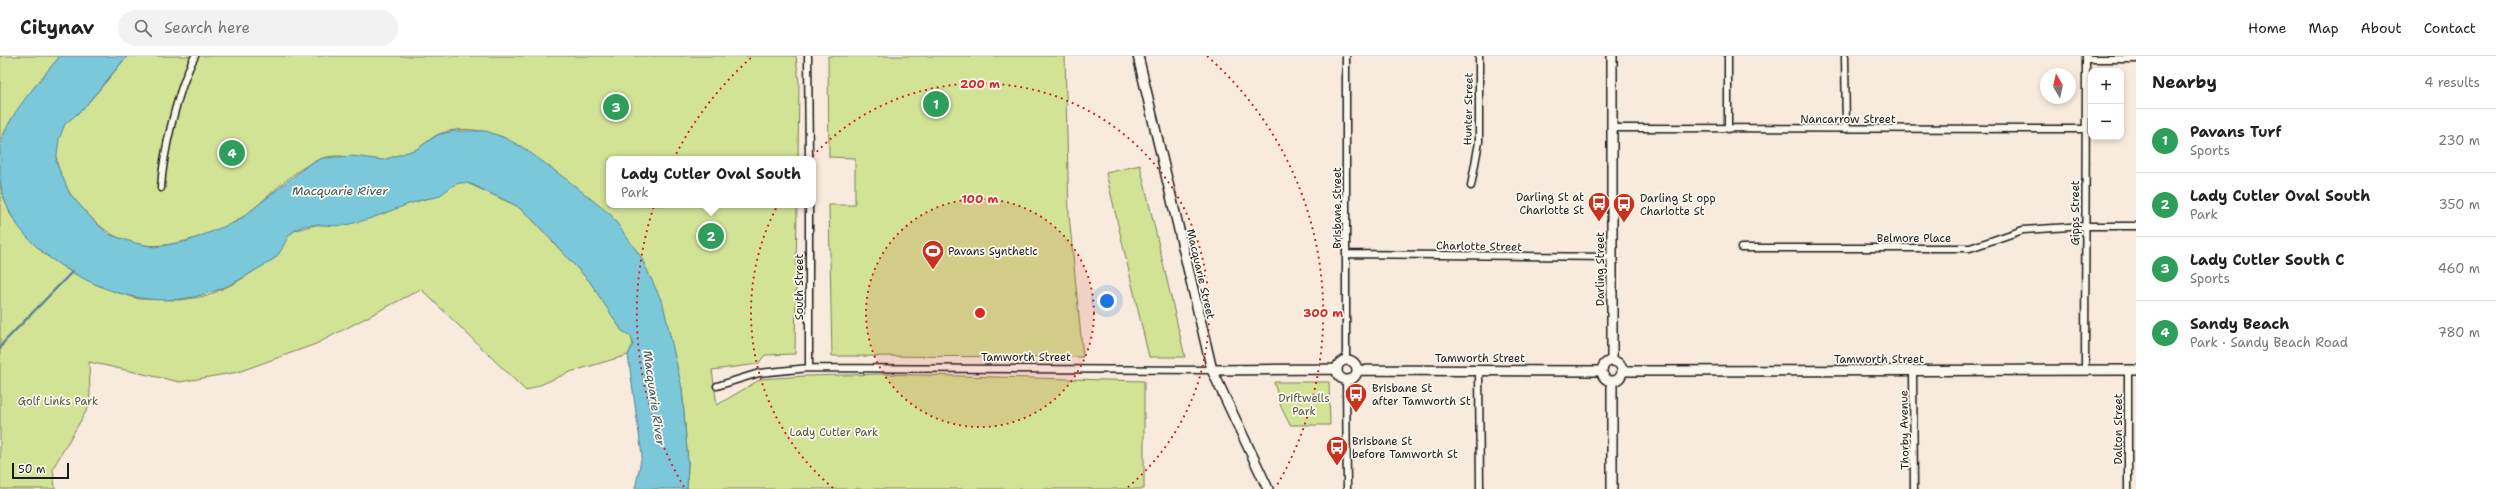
<!DOCTYPE html>
<meta charset="utf-8">
<style>
:root{--surface:#fff;--page:#f2f2f2;--text:#222;--muted:#767676;--line:#e0e0e0;--accent:#d93025}
body{margin:0;font-family:"Shantell Sans",sans-serif;background:var(--page);color:var(--text)}
.controls{position:absolute;right:12px;top:12px;display:grid;overflow:hidden;border-radius:8px;box-shadow:0 2px 6px #0003}
.controls button{width:36px;height:36px;display:grid;place-items:center;padding:0;border:0;border-bottom:1px solid var(--line);background:var(--surface);color:var(--text);font:20px sans-serif}
.compass{position:absolute;left:2040px;top:12px;width:36px;height:36px;border-radius:50%;background:var(--surface);box-shadow:0 2px 6px #0003;rotate:351deg}
.scale{position:absolute;left:12px;bottom:10px;width:57px;box-sizing:border-box;padding-left:4px;border:2px solid #1c1c1c;border-top:0;font-size:11px;line-height:14px;white-space:nowrap;color:#1c1c1c;-webkit-text-stroke:3px #fbf7ec;paint-order:stroke}
.you{position:absolute;left:1107px;top:245px;width:14px;height:14px;margin:-10px;border:3px solid #fff;border-radius:50%;background:#1a73e8;box-shadow:0 0 0 6px #1a73e833}
.badge{display:grid;place-items:center;width:26px;height:26px;border-radius:50%;background:var(--accent);color:#fff;font-size:13px;font-weight:700}
.pin{position:absolute;translate:-50% -50%;border:2px solid #fff;box-shadow:0 1px 4px #0006}
.popup{position:absolute;left:606px;top:100px;width:210px;height:52px;box-sizing:border-box;display:grid;place-content:center;border-radius:8px;background:var(--surface);filter:drop-shadow(0 1px 3px #0005);font-size:13px;white-space:nowrap;color:var(--muted)}
.popup b{font-size:15px;color:var(--text)}
.popup::after{content:'';position:absolute;left:50%;top:100%;margin-left:-8px;border:8px solid transparent;border-top-color:var(--surface)}
.list{margin:0;padding:0;list-style:none}
h2{display:flex;justify-content:space-between;align-items:center;height:52px;margin:0;padding:0 16px;font-size:17px}
h2 small{font-size:13px;font-weight:400;color:var(--muted)}
.list li{display:grid;grid-template-columns:26px 1fr auto;gap:12px;align-items:center;box-sizing:border-box;height:64px;padding:0 16px;border-top:1px solid var(--line)}
.list b{display:block;font-size:15px;white-space:nowrap}
.list p{margin:0;font-size:13px;white-space:nowrap;color:var(--muted)}
.list em{font-size:13px;font-style:normal;color:var(--muted)}
.icon{flex:none;width:22px;height:22px;fill:none;stroke:currentColor;stroke-width:2;stroke-linecap:round;stroke-linejoin:round}
.map{position:relative;flex:none;width:2136px;height:433px;overflow:hidden}
header{display:flex;align-items:center;gap:24px;box-sizing:border-box;height:56px;padding:0 20px;background:var(--surface);border-bottom:1px solid var(--line)}
header strong{font-size:19px}
nav{display:flex;gap:22px;margin-inline-start:auto;font-size:14px}
.search{width:280px;height:36px;background:var(--page);display:flex;align-items:center;gap:10px;box-sizing:border-box;padding:0 14px;border-radius:22px;color:var(--muted);font-size:15px}
main{display:flex}
aside{flex:1;background:var(--surface)}
.map>svg:first-child{display:block}
.green{fill:#d2e396;stroke:#778059}
.water{fill:#7cc8db;stroke:#56838f}
.lines{fill:none;stroke-linecap:round;stroke-linejoin:round}
.stream{stroke:#56838f;stroke-width:2.5}
.street-casing{stroke:#1c1c1c;stroke-width:9}
.secondary-casing{stroke:#1c1c1c;stroke-width:12}
.street{stroke:#fbf7ec;stroke-width:6}
.secondary{stroke:#fbf7ec;stroke-width:9}
.ring{fill:none;stroke:#d62828;stroke-width:2;stroke-dasharray:2 4}
.labels{text-anchor:middle;stroke-width:3.5;stroke-linejoin:round;paint-order:stroke}
.street-label{font-size:11px;fill:#1c1c1c;stroke:#fbf7ec}
.poi-label{font-size:11px;fill:#1c1c1c;stroke:#fbf7ec;text-anchor:start}
.park-label{font-size:11px;fill:#535841;stroke:#fbf7ec}
.water-label{font-size:12px;font-style:italic;fill:#3e585f;stroke:#fbf7ec}
.centre{fill:#d62828;stroke:#fbf7ec;stroke-width:2}
.ring-label{font-size:12px;text-anchor:middle;font-weight:bold;fill:#d62828;stroke:#fbf7ec;stroke-width:3.5;stroke-linejoin:round;paint-order:stroke}
</style>
<header>
<strong>Citynav</strong>
<div class="search"><svg class="icon" aria-label="search" viewBox="0 0 24 24"><circle cx="10" cy="10" r="6"/><path d="M15 15l6 6"/></svg>Search here</div>
<nav><a>Home</a><a>Map</a><a>About</a><a>Contact</a></nav>
</header>
<main>
<div class="map">
<svg width="2136" height="433" viewBox="0 0 2136 433">
<rect width="100%" height="100%" fill="#f8eadc"/>
<filter id="ink" filterUnits="userSpaceOnUse"><feTurbulence type="fractalNoise" baseFrequency=".025" numOctaves="2"/><feDisplacementMap in="SourceGraphic" scale="8" xChannelSelector="R" yChannelSelector="G"/><feConvolveMatrix kernelMatrix="1 2 1 2 8 2 1 2 1" color-interpolation-filters="sRGB"/></filter>
<g filter="url(#ink)">
<!-- green -->
<path class="green" d="M 0,0 L 60,0 C 37,29 13,56 0,90 Z
M 127,0 L 796,0 L 799,27 L 798,103 L 609,103 L 609,149 L 797,149 L 795,298 L 765,299 L 758,308 L 712,314 L 717,349 L 761,323 L 805,320 L 885,318 L 1144,325 L 1144,433 L 687,433 L 688,407 L 682,332 L 505,82 C 484,74 459,69 437,79 C 431,82 425,88 419,92 C 410,98 395,102 385,104 C 364,108 344,95 323,102 C 292,112 265,147 238,164 C 228,171 214,176 202,180 C 146,199 113,191 75,144 C 58,124 48,92 65,68 C 71,61 81,55 87,48 C 101,32 114,17 127,0 Z
M 828,0 L 1065,0 L 1069,159 L 1083,301 L 832,300 L 829,149 L 855,149 L 855,102 L 829,101 Z
M 1140,109 L 1185,301 L 1149,301 L 1106,117 Z
M 0,124 L 10,158 L 27,181 L 44,198 L 71,216 L 105,232 L 139,243 L 180,244 L 207,240 L 235,227 L 275,202 L 287,180 L 296,174 L 319,168 L 345,169 L 410,147 L 438,140 L 455,127 L 465,126 L 517,150 L 529,160 L 590,226 L 622,274 L 631,280 L 633,288 L 628,299 L 570,316 L 526,335 L 421,233 L 316,288 L 238,316 L 180,326 L 89,306 L 90,338 L 88,352 L 53,412 L 55,433 L 0,433 Z
M 1274,326 L 1329,326 L 1330,369 L 1290,369 L 1281,351 Z"/>
<!-- water -->
<path class="water" d="M 60,0 L 127,0 L 83,53 L 65,68 L 59,83 L 56,106 L 70,138 L 93,164 L 108,178 L 135,187 L 155,191 L 188,185 L 238,165 L 308,109 L 323,102 L 352,100 L 383,104 L 417,93 L 437,79 L 454,75 L 486,75 L 505,82 L 524,92 L 570,126 L 611,159 L 641,201 L 663,248 L 682,332 L 688,407 L 687,433 L 635,433 L 642,399 L 628,299 L 633,288 L 631,280 L 622,275 L 590,226 L 529,160 L 517,150 L 473,129 C 456,123 452,131 439,140 C 435,142 429,142 425,143 C 398,150 372,165 344,169 C 327,172 312,164 295,174 C 285,180 284,194 275,202 C 268,208 258,212 251,217 C 185,259 119,249 56,206 C 28,187 3,158 0,123 C 0,113 0,101 0,91 C 4,63 42,22 60,0 Z"/>
<g class="lines">
<!-- stream -->
<path class="stream" d="M 0,293 L 3,287 L 73,215"/>
<!-- street casing -->
<g class="street-casing">
<path id="street" d="M 808,0 L 809,103
M 1346,0 L 1346,303
M 1728,0 L 1728,73
M 1845,0 L 1846,73
M 2086,3 L 2136,3
M 1612,72 L 2085,73
M 1471,130 L 1479,86 L 1479,0
M 161,132 C 163,96 178,32 195,0
M 809,149 L 809,312
M 1741,192 L 1970,192 L 2023,174 L 2085,170 L 2136,170
M 1347,198 L 1611,201
M 1479,314 L 1480,433
M 2085,314 L 2086,0
M 1913,315 L 1914,433
M 1346,324 L 1347,433
M 717,330 L 759,317 L 809,312 L 1212,314
M 2128,433 L 2128,314"/>
</g>
<!-- secondary casing -->
<g class="secondary-casing">
<path id="secondary" d="M 1138,0 L 1212,314 L 1268,433
M1337 314a10 10 0 1 1 20 0a10 10 0 1 1-20 0Z
M 1612,305 L 1612,0
M1602 315a10 10 0 1 1 20 0a10 10 0 1 1-20 0Z
M 1212,314 L 1336,313
M 1357,314 L 1602,315
M 1622,315 L 2136,314
M 1612,433 L 1612,325"/>
</g>
<!-- street -->
<use href="#street" class="street"/>
<!-- secondary -->
<use href="#secondary" class="secondary"/>
</g>
</g>
<!-- distance rings -->
<circle cx="980" cy="257" r="114" fill="#d62828" fill-opacity=".12"/>
<g class="ring">
<circle cx="980" cy="257" r="114"/>
<path d="M833 432A229 229 0 1 1 1127 432"/>
<path d="M684 431A343 343 0 0 1 753 0M1207 0A343 343 0 0 1 1276 431"/>
</g>
<!-- icons -->
<defs>
<g id="bus-pin" transform="scale(1.15)"><path d="M0 17L-7.5 6A9.5 9.5 0 1 1 7.5 6Z" fill="#c8321e" stroke="#fbf7ec"/><path d="M-5-6H5V4H4V6H2V4H-2V6H-4V4H-5ZM-3.5-4V0h7V-4ZM-3.5 1.2v1.5H-2V1.2ZM2 1.2v1.5H3.5V1.2Z" fill="#fff"/></g>
<g id="stadium-pin" transform="scale(1.15)"><path d="M0 17L-7.5 6A9.5 9.5 0 1 1 7.5 6Z" fill="#c8321e" stroke="#fbf7ec"/><path d="M0-5a6.5 5 0 1 0 0 10a6.5 5 0 1 0 0-10ZM-3.5-1.8h7v3.6h-7Z" fill="#fff"/></g>
</defs>
<g fill-rule="evenodd">
<use href="#bus-pin" x="1599" y="147"/>
<use href="#bus-pin" x="1624" y="148"/>
<use href="#stadium-pin" x="933" y="195"/>
<use href="#bus-pin" x="1356" y="338"/>
<use href="#bus-pin" x="1337" y="391"/>
</g>
<g class="labels">
<!-- street labels -->
<g class="street-label">
<text transform="translate(1468 53) rotate(-89)" y="4">Hunter Street</text>
<text x="1848" y="67">Nancarrow Street</text>
<text transform="translate(1337 152) rotate(-90)" y="4">Brisbane Street</text>
<text transform="translate(2075 157) rotate(-90)" y="4">Gipps Street</text>
<text x="1914" y="186">Belmore Place</text>
<text transform="translate(1479 190) rotate(1)" y="4">Charlotte Street</text>
<text transform="translate(1600 213) rotate(-90)" y="4">Darling Street</text>
<text transform="translate(1201 218) rotate(77)" y="4">Macquarie Street</text>
<text transform="translate(799 231) rotate(-90)" y="4">South Street</text>
<text x="1026" y="305">Tamworth Street</text>
<text x="1480" y="306">Tamworth Street</text>
<text x="1879" y="307">Tamworth Street</text>
<text transform="translate(2118 373) rotate(-90)" y="4">Dalton Street</text>
<text transform="translate(1904 374) rotate(-91)" y="4">Thorby Avenue</text>
</g>
<!-- poi labels -->
<g class="poi-label">
<text x="1584" y="145" text-anchor="end">Darling St at<tspan x="1584" dy="13">Charlotte St</tspan></text>
<text x="1640" y="146">Darling St opp<tspan x="1640" dy="13">Charlotte St</tspan></text>
<text x="948" y="199">Pavans Synthetic</text>
<text x="1372" y="336">Brisbane St<tspan x="1372" dy="13">after Tamworth St</tspan></text>
<text x="1352" y="389">Brisbane St<tspan x="1352" dy="13">before Tamworth St</tspan></text>
</g>
<!-- park labels -->
<g class="park-label">
<text x="1304" y="346">Driftwells<tspan x="1304" dy="13">Park</tspan></text>
<text x="58" y="349">Golf Links Park</text>
<text x="834" y="380">Lady Cutler Park</text>
</g>
<!-- water labels -->
<g class="water-label">
<text x="340" y="139">Macquarie River</text>
<text transform="translate(654 342) rotate(82)" y="4">Macquarie River</text>
</g>
</g>
<circle cx="980" cy="257" r="6" class="centre"/>
<g class="ring-label">
<text x="980" y="32">200 m</text>
<text x="980" y="147">100 m</text>
<text x="1323" y="261">300 m</text>
</g>
</svg>
<div class="controls">
<button>+</button>
<button>−</button>
</div>
<svg class="compass" viewBox="-18 -18 36 36"><path d="M0-13l5 13h-10z" fill="#e53935"/><path d="M0 13l5-13h-10z" fill="#767676"/></svg>
<div class="scale">50 m</div>
<div class="you"></div>
<div class="pin badge" style="left:936px;top:48px;background:#2e9e5b">1</div>
<div class="pin badge" style="left:711px;top:180px;background:#2e9e5b">2</div>
<div class="popup"><b>Lady Cutler Oval South</b>Park</div>
<div class="pin badge" style="left:616px;top:51px;background:#2e9e5b">3</div>
<div class="pin badge" style="left:232px;top:97px;background:#2e9e5b">4</div>
</div>
<aside>
<h2>Nearby<small>4 results</small></h2>
<ul class="list">
<li><span class="badge" style="background:#2e9e5b">1</span><div><b>Pavans Turf</b><p>Sports</p></div><em>230 m</em></li>
<li><span class="badge" style="background:#2e9e5b">2</span><div><b>Lady Cutler Oval South</b><p>Park</p></div><em>350 m</em></li>
<li><span class="badge" style="background:#2e9e5b">3</span><div><b>Lady Cutler South C</b><p>Sports</p></div><em>460 m</em></li>
<li><span class="badge" style="background:#2e9e5b">4</span><div><b>Sandy Beach</b><p>Park · Sandy Beach Road</p></div><em>780 m</em></li>
</ul>
</aside>
</main>
